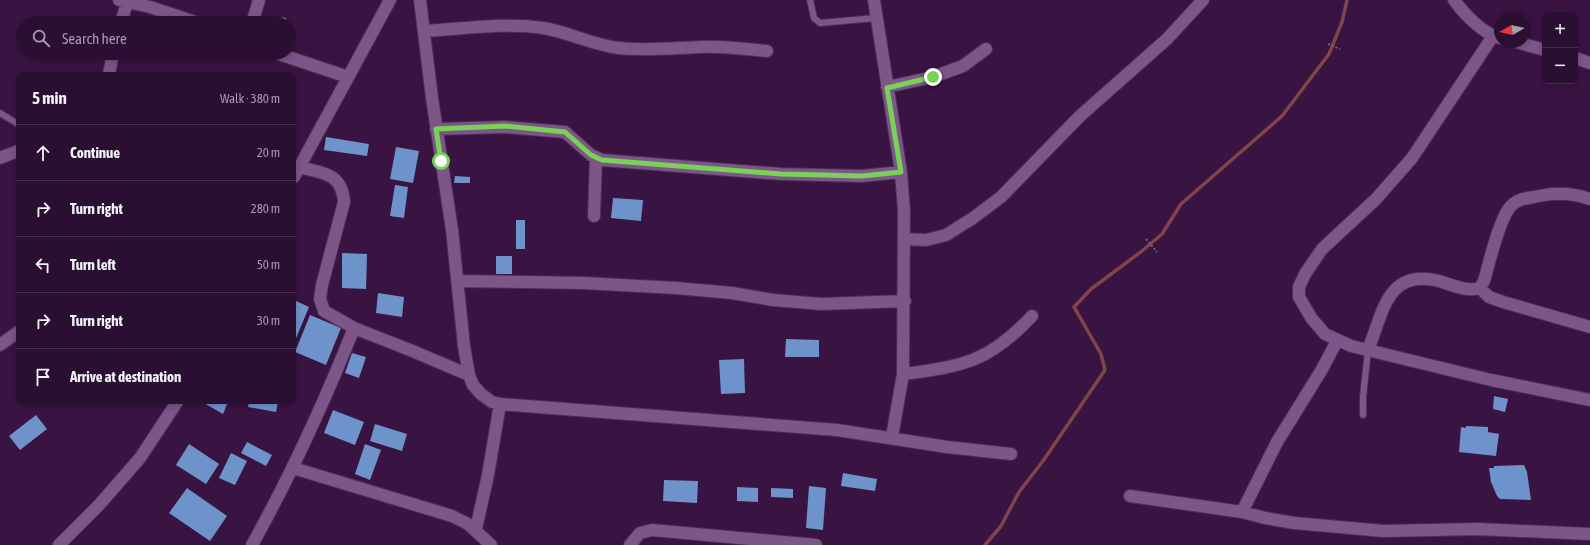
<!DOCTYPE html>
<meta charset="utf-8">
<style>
:root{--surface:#2b0f32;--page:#33183a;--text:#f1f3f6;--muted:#a69cac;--line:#472f4d}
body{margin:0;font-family:"Asap Condensed",sans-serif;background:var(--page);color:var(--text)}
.controls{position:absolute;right:12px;top:12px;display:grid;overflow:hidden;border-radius:6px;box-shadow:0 2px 6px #0003}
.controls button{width:36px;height:36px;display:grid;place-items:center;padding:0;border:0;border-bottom:1px solid var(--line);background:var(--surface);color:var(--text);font:20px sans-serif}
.compass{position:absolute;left:1494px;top:12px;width:36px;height:36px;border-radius:50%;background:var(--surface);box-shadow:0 2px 6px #0003;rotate:261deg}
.stop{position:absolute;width:12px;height:12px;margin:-9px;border:3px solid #7ad157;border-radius:50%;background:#fff}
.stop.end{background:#7ad157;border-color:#fff;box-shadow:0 1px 4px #0008}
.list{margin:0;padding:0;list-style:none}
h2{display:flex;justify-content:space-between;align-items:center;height:52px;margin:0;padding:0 16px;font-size:17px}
h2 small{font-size:13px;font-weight:400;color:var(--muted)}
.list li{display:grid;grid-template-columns:26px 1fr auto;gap:12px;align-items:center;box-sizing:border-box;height:56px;padding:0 16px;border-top:1px solid var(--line)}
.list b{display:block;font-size:15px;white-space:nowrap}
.list em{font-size:13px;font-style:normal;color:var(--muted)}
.icon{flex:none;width:22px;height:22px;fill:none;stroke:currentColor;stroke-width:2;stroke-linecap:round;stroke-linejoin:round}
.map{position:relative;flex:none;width:1590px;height:545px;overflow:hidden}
.search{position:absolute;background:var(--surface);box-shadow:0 2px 6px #0003;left:16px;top:16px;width:280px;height:44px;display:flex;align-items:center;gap:10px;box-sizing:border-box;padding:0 14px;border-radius:22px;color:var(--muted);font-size:15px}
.panel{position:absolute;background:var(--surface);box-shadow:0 2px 6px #0003;left:16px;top:72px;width:280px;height:332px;border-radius:6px}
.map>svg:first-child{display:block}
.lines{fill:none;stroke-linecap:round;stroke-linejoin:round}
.stream{stroke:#814548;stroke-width:3.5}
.building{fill:#6e93ca}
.lane-casing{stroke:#4b2f54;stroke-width:8}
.street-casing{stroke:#4b2f54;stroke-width:14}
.path{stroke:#7d6185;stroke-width:2;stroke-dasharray:2 2;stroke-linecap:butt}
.lane{stroke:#7c5589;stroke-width:6}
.street{stroke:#7c5589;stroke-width:12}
.route{stroke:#7ad157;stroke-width:5}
</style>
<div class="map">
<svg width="1590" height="545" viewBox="0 0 1590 545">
<rect width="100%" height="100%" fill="#391443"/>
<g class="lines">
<!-- stream -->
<path class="stream" d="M 985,545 L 1001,526 L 1019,492 L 1043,461 L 1105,370 L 1101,354 L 1074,307 L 1091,289 L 1142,251 L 1162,234 L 1181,204 L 1282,116 L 1329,54 L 1342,22 L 1347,0"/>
</g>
<!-- building -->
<path class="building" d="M 271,16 L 286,18 L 285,23 L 270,23 Z
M 326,137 L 369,144 L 367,156 L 324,150 Z
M 396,147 L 419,151 L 413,183 L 390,179 Z
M 455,176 L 470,177 L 470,183 L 454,183 Z
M 395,185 L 408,187 L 404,218 L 390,216 Z
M 613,198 L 643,200 L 641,221 L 611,218 Z
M 516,220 L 525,220 L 525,249 L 516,249 Z
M 342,253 L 367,254 L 366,289 L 342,288 Z
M 496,256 L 512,256 L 512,274 L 496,274 Z
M 378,293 L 404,297 L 402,317 L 376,313 Z
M 294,300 L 309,307 L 294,343 Z
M 310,315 L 341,328 L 326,365 L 295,352 Z
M 786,339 L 819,340 L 819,357 L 785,357 Z
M 352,353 L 366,357 L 359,378 L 345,373 Z
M 744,359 L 745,393 L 721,394 L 719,360 Z
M 1494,396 L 1508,399 L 1505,412 L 1493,409 Z
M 202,402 L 228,402 L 223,414 Z
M 249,402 L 278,402 L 276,412 L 248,407 Z
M 333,410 L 364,422 L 355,445 L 324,433 Z
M 36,415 L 47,429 L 20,450 L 9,436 Z
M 375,424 L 407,434 L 402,451 L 370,441 Z
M 1466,426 L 1488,427 L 1488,432 L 1499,434 L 1496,456 L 1459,452 L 1461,427 L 1466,428 Z
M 247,442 L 272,455 L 266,466 L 241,453 Z
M 189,444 L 219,464 L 206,484 L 176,465 Z
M 365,444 L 381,450 L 370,480 L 355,474 Z
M 231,453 L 247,461 L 235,485 L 219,478 Z
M 1524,465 L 1527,472 L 1531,500 L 1500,499 L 1497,496 L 1491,482 L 1489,468 L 1494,468 L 1494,466 Z
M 843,473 L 877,479 L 875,491 L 841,486 Z
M 664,480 L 698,481 L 697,503 L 663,501 Z
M 809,486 L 826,488 L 823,530 L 806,528 Z
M 737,487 L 758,488 L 758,502 L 737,501 Z
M 187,488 L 227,516 L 210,541 L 169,513 Z
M 771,488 L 793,489 L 793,498 L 771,497 Z"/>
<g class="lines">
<!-- lane casing -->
<g class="lane-casing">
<path id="lane" d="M 810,0 L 814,18 L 820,23 L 876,18
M 0,113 L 18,124
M 1363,415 L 1363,397 L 1368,350"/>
</g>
<!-- street casing -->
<g class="street-casing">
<path id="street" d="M 119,0 L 150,7 L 198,23
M 420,0 L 432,98 L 452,230 L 464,346 L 469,375 L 473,385 L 481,394 L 492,402 L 500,404 L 837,430 L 947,447 L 1011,454
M 874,0 L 901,172 L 904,211 L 903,374 L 892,437
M 1454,0 C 1464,14 1482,33 1500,38
M 121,23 L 127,2
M 252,23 L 259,0
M 425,31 C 461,29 508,22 543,28 C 569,32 592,45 619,48 C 646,51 673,48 700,47 C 722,46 745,49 767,51
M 1493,36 L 1412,158 L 1376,199 L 1322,249 L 1305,274 L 1299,287 L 1299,297 L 1312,319 L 1325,334 L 1351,346 L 1491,380 L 1590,400
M 1516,42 L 1545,50
M 276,53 L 348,77
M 1575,58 L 1590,63
M 109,74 L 113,53
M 887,87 L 933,77 L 963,66 L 986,49
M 436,129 L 505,127 L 565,132 L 591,155 L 602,160 L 781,174 L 862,176 L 901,172
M 0,158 L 18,151
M 299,167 C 323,173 342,173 344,202 L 322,285 L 320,299 L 324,311 L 354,328 L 410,350 L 469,375
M 294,177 L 390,0
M 594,216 L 596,158
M 905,239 L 926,240 L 946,235 L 973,218 L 1001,197 L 1080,116 L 1167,39 L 1203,0
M 458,281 L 584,283 L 676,288 L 732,293 L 773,300 L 821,304 L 905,301
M 1480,288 L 1489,297 L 1503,302 L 1590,327
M 0,345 L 18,332
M 1368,350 C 1383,314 1386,268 1439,281 C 1453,285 1466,292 1480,288 L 1484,281 C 1489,264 1500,214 1513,204 C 1520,198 1530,198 1539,196 C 1557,192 1573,193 1590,199
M 903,374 C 964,366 989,362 1032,316
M 293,468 L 452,516 L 468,524 L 491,545
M 1130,496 L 1242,512 L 1265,518 L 1294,523 L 1384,531 L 1478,529 L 1590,534
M 1242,512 L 1277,442 L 1321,371 L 1337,341
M 476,529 L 488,475 L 500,404
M 59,545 L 99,505 L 140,458 L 177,402
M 252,545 C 291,475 324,403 354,328
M 630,545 L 640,533 L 652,530 L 816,545"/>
</g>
<!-- path -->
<path class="path" d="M 1328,44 L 1340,49
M 1146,239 L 1157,252"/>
<!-- lane -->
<use href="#lane" class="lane"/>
<!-- street -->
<use href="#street" class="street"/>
</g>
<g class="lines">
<!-- route -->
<path class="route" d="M 441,161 L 436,129 L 505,126 L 565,132 L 591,155 L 602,160 L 781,174 L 862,176 L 901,172 L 887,88 L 933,77"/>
</g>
</svg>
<div class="controls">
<button>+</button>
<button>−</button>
</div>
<svg class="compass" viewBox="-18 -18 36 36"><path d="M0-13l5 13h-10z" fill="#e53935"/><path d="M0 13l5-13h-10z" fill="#a69cac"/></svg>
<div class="stop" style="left:441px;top:161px"></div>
<div class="stop end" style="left:933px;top:77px"></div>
<div class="search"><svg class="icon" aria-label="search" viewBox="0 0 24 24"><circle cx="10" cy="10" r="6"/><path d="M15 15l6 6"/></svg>Search here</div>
<section class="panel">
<h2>5 min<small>Walk · 380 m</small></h2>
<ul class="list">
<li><svg class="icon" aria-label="ahead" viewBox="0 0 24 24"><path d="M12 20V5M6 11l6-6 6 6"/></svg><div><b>Continue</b></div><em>20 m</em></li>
<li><svg class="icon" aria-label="right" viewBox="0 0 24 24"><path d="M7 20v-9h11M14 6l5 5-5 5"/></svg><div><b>Turn right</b></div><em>280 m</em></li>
<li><svg class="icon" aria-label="left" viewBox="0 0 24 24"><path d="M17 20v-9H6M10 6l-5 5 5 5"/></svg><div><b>Turn left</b></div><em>50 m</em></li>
<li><svg class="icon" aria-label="right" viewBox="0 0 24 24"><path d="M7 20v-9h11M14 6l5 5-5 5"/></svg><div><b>Turn right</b></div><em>30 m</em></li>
<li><svg class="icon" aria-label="arrive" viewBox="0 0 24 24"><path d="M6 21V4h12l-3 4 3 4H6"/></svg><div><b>Arrive at destination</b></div></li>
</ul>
</section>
</div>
